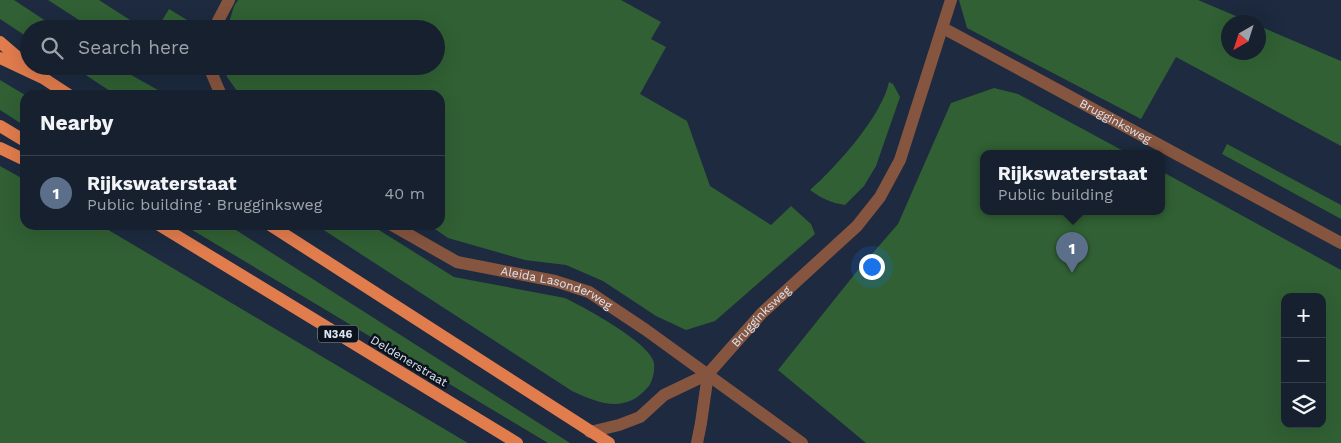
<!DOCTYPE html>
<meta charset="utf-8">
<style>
:root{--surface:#16202f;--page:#1f2837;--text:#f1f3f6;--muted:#9ea3aa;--line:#353e4b;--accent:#deb133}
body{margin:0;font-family:"Work Sans",sans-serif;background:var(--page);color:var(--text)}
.controls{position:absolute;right:15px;bottom:15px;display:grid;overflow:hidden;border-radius:10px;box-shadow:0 5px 20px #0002}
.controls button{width:45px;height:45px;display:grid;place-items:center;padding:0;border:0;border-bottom:1px solid var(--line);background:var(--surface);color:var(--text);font:25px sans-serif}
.compass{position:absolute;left:1221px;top:15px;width:45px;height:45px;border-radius:50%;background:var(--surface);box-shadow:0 5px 20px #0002;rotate:219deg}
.you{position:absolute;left:871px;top:266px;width:18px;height:18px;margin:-12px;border:4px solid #fff;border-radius:50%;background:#1a73e8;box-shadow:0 0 0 8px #1a73e833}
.badge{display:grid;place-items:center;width:32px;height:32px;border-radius:50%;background:var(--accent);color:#fff;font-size:16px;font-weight:700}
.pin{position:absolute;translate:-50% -41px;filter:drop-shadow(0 1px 2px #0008)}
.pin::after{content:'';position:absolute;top:26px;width:18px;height:15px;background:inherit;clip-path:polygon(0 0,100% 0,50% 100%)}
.popup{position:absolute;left:980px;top:150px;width:185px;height:65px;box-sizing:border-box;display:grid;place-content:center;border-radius:10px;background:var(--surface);filter:drop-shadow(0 1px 4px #0005);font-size:16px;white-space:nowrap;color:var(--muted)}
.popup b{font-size:19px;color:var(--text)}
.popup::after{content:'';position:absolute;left:50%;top:100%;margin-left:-10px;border:10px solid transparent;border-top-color:var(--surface)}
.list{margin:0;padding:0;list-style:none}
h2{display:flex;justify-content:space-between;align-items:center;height:65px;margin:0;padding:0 20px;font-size:21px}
h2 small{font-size:16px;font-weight:400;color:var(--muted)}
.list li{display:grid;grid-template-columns:32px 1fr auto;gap:15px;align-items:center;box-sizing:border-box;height:75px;padding:0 20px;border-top:1px solid var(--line)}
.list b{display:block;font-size:19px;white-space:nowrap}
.list p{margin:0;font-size:16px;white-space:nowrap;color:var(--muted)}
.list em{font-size:16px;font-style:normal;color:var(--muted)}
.icon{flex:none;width:28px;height:28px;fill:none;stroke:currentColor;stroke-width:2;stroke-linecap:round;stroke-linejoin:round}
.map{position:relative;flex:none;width:1341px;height:443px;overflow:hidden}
.search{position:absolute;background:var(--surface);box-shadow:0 5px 20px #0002;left:20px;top:20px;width:425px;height:55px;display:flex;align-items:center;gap:12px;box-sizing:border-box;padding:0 18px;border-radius:28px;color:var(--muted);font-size:19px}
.panel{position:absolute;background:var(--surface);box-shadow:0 5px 20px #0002;left:20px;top:90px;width:425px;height:140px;border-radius:15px}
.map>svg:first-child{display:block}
.green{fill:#316034;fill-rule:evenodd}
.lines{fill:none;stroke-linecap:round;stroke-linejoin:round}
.service{stroke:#86553f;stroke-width:12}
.minor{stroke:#86553f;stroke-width:12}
.primary{stroke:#e17c4d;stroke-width:12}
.labels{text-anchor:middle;stroke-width:5;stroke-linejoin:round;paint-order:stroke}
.shield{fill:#0d131c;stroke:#9da5b2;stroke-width:1}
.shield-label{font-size:11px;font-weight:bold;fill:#dbe4f2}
.street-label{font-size:12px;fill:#dbe4f2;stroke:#0d131c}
</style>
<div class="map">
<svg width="1341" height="443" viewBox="0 0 1341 443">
<rect width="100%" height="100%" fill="#1d2a3f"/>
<!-- green -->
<path class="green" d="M 0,0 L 14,0 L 58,29 L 29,29 L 29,38 L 0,19 Z
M 48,0 L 99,0 L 144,29 L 93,29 Z
M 238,0 L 621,0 L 661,22 L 651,39 L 666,47 L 640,94 L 687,121 L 710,186 L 771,225 L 791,206 L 811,224 L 815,234 L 715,321 L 686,330 L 656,316 L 603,281 L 566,265 L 525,260 L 448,238 L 429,225 L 440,225 L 440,95 L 240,95 L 227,77 L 225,66 L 436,66 L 436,29 L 227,29 L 234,6 Z
M 959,0 L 1198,0 L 1250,22 L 1228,22 L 1228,52 L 1258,52 L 1259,26 L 1341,61 L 1341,146 L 1176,57 L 1141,119 L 967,28 Z
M 169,9 L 192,23 L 194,29 L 157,29 Z
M 72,66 L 115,66 L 158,90 L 186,90 L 195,95 L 116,95 Z
M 0,80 L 25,95 L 25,126 L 0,110 Z
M 889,82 L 893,84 L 900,97 L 876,166 L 864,186 L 845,205 C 831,203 821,198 810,190 C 836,167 882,116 889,82 Z
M 994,88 L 1018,94 L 1129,154 L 983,154 L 983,212 L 1161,212 L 1161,171 L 1341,270 L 1341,443 L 866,443 L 778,370 L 858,270 L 898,224 L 951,103 ZM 1285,297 L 1322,297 L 1322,424 L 1285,424 Z
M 1227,144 L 1341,205 L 1341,219 L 1222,154 Z
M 0,166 L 25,180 L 25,225 L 100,225 L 468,443 L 0,443 Z
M 184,225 L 228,225 L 570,443 L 548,443 Z
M 316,225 L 371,225 L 454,277 L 565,298 C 584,307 646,341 653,360 C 656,367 653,380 649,386 C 626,414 600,404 572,391 Z"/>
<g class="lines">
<!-- service -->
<path class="service" id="s1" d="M 943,28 L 1341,243"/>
<!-- minor -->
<g class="minor">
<path d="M 216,29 L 218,21 L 229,0"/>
<path d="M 212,66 L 212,74 L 221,95"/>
<path id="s2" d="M 392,225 L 457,262 L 555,281 L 589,292 L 646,330 L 802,443"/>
<path id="s3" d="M 590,432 L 619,425 L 640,417 L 664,395 L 708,374 L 762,313 L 857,226 L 880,197 L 900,160 L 951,0"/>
<path d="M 697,443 L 701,423 L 708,374"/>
</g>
<!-- primary -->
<path class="primary" d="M 0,42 L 29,67
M 0,58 L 43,78 L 69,95
M 0,126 L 25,141
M 0,148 L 25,160
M 159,225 L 517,443
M 270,225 L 609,443"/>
</g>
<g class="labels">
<!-- shield labels -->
<rect class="shield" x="318" y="325.5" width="40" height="17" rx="4"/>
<g class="shield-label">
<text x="338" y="338">N346</text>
</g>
<!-- street labels -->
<g class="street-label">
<text dy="4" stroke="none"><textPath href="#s1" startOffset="196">Brugginksweg</textPath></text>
<text dy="4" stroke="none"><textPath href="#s2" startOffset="178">Aleida Lasonderweg</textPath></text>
<text dy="4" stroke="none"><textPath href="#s3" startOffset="212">Brugginksweg</textPath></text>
<text transform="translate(409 361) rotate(31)" y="4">Deldenerstraat</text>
</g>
</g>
</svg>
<div class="controls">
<button>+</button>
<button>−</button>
<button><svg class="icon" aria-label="layers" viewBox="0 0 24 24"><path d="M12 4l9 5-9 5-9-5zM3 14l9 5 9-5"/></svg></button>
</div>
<svg class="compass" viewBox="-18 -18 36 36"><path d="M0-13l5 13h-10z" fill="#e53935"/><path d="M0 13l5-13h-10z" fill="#9ea3aa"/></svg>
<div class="you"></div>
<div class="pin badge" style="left:1072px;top:273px;background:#5c6f8a">1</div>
<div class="popup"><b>Rijkswaterstaat</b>Public building</div>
<div class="search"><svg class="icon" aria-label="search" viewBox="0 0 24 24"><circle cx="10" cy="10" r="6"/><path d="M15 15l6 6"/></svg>Search here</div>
<section class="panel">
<h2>Nearby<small></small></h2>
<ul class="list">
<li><span class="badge" style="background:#5c6f8a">1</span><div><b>Rijkswaterstaat</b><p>Public building · Brugginksweg</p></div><em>40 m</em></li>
</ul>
</section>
</div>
